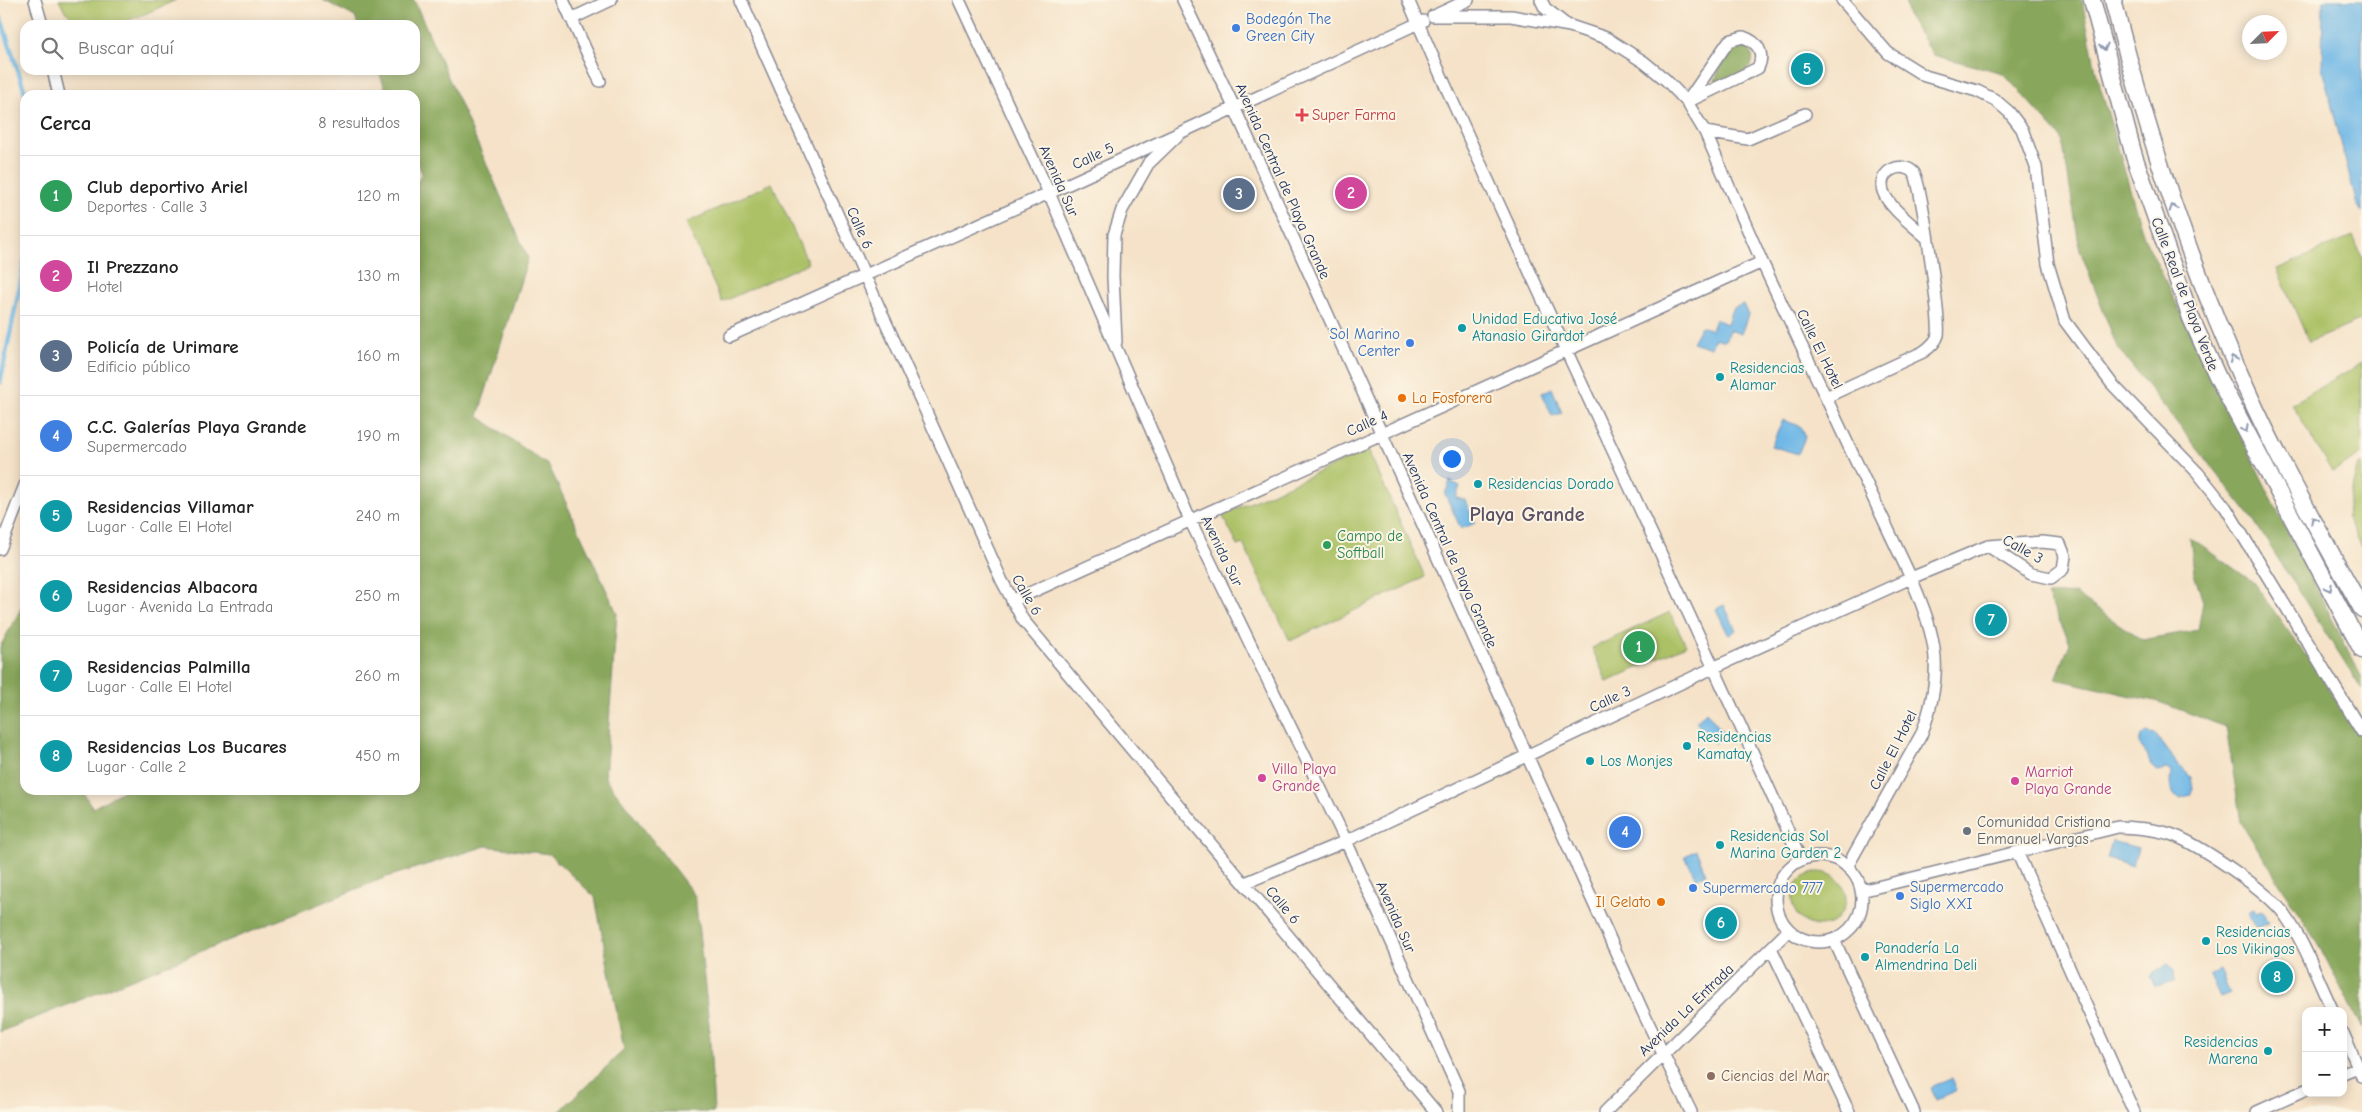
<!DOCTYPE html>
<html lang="es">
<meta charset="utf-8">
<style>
:root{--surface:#fff;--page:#f6f6f6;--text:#222;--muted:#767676;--line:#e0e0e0;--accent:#0f766e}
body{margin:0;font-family:"Comic Neue",sans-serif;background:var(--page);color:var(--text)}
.controls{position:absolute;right:15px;bottom:15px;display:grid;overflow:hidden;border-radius:10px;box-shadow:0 2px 12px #0003}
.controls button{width:45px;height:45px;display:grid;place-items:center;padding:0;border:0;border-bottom:1px solid var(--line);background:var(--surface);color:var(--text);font:25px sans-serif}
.compass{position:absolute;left:2242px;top:15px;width:45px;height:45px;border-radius:50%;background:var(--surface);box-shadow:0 2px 12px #0003;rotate:66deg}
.you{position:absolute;left:1451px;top:458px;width:18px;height:18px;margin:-12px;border:4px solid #fff;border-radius:50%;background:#1a73e8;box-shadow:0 0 0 8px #1a73e833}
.badge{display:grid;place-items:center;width:32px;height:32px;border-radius:50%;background:var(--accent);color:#fff;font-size:16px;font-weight:700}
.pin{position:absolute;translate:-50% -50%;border:2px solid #fff;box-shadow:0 1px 5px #0006}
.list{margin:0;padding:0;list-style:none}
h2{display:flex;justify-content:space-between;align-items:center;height:65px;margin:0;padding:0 20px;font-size:21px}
h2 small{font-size:16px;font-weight:400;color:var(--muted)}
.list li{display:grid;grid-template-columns:32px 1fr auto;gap:15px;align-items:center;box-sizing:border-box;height:80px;padding:0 20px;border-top:1px solid var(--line)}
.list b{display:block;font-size:19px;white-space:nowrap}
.list p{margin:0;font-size:16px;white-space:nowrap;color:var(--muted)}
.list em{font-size:16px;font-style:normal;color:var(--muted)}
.icon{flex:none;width:28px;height:28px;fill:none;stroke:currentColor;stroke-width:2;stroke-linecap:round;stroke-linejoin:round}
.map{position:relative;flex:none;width:2362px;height:1112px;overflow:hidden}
.search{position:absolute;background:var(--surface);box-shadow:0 2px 12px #0003;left:20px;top:20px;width:400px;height:55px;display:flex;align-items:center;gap:12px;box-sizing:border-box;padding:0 18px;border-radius:15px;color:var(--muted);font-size:19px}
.panel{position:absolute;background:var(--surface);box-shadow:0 2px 12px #0003;left:20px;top:90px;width:400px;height:705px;border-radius:15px}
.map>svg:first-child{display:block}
.green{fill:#acc166;stroke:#647862}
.forest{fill:#89a75b;stroke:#526b5c}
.water{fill:#6eb7e6;stroke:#4473a2}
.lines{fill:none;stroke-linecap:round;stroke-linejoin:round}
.stream{stroke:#6eb7e6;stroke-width:4.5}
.street-casing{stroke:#888893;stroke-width:14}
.secondary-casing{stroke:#888893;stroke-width:19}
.street{stroke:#fff;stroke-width:11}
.secondary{stroke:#fff;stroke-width:16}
.oneway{stroke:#8d97ae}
.shop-dot{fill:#3f7fe0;stroke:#fcf5e5;stroke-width:2}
.health-dot{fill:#e0444e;stroke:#fcf5e5;stroke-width:2}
.culture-dot{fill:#0f9aa8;stroke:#fcf5e5;stroke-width:2}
.food-dot{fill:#e8710a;stroke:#fcf5e5;stroke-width:2}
.leisure-dot{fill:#2e9e5b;stroke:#fcf5e5;stroke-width:2}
.hotel-dot{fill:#d1479c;stroke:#fcf5e5;stroke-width:2}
.worship-dot{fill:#6b7280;stroke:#fcf5e5;stroke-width:2}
.education-dot{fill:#8d6e63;stroke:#fcf5e5;stroke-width:2}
.labels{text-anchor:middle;stroke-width:4;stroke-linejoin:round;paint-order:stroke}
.shop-label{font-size:15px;fill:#366cbe;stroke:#fcf5e5;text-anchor:start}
.health-label{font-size:15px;fill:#be3a42;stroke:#fcf5e5;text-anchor:start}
.street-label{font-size:15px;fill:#1b2f5e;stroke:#fcf5e5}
.culture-label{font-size:15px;fill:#0d838f;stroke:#fcf5e5;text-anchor:start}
.food-label{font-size:15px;fill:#c56008;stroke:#fcf5e5;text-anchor:start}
.leisure-label{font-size:15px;fill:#27864d;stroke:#fcf5e5;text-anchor:start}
.hotel-label{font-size:15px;fill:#b23c85;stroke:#fcf5e5;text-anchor:start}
.worship-label{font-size:15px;fill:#5b616d;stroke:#fcf5e5;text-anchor:start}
.education-label{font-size:15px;fill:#785e54;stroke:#fcf5e5;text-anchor:start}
.district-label{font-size:20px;font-weight:bold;fill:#5d5165;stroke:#fcf5e5}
</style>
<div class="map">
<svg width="2362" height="1112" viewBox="0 0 2362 1112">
<rect width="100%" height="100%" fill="#fcf5e5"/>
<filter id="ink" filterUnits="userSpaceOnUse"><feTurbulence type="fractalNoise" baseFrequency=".02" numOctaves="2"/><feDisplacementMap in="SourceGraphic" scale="10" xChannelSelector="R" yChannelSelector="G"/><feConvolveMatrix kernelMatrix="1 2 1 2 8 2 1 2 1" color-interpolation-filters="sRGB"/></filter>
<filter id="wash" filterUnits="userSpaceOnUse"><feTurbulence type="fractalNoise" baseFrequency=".0096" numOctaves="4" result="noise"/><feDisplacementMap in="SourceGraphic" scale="20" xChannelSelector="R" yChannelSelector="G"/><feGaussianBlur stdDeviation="1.12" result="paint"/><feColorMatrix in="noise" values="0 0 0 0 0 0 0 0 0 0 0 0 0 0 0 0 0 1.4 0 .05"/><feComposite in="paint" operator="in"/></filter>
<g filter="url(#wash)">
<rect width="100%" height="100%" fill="#f5e2c8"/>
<!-- green -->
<path class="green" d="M 59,0 L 176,0 C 141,15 81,50 59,0 Z
M 772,183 L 808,263 L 722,302 L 686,223 Z
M 2353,236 L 2362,257 L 2362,320 L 2309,342 L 2277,269 Z
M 2361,363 L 2362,454 L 2332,472 L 2292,404 Z
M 1368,450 L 1425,577 L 1290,641 L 1243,544 L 1238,546 L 1222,515 Z
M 2362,463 L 2362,547 L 2346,516 L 2357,467 Z
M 1670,612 L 1686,645 L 1607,682 L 1592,648 Z
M1792 899a27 27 0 1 1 54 0a27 27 0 1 1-54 0Z"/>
<!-- forest -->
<path class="forest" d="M 323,0 L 414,0 L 528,258 L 478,416 L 549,466 L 617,613 L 605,778 L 695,896 L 709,1024 L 714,1112 L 559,1112 L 624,1050 L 595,897 L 549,854 L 486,846 L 384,878 L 0,1032 L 0,647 L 25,601 L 25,790 L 82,790 L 93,808 L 124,790 L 415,790 L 415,186 L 422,173 L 415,157 L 415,95 L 388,95 L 378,70 L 415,70 L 415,25 L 358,25 L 355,17 Z
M 1905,0 L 2082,0 L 2097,76 L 2144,237 L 2279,514 L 2362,678 L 2362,690 L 2252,518 L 2117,347 L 2080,250 L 2062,139 L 2003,73 L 1933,55 L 1908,16 Z
M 1735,44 L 1750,49 C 1761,71 1735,76 1719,84 L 1715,80 L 1727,49 Z
M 2190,537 L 2253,582 L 2362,734 L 2362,1029 L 2321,949 L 2241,822 L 2226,727 L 2159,702 L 2056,679 L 2070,643 L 2047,595 L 2075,594 L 2142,640 L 2198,630 L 2203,602 L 2194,573 Z"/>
<!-- water -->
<path class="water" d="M 2323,0 L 2362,0 L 2362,213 L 2356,201 L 2322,68 Z
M 1743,304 L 1748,315 L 1741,334 L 1729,330 L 1725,341 L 1715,338 L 1711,348 L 1692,342 L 1701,326 L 1711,330 L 1715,319 L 1727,324 L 1732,309 Z
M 1552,388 L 1562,413 L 1552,416 L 1542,393 Z
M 1783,420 L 1800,426 L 1805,437 L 1798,454 L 1771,446 Z
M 1450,481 L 1460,486 L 1456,498 L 1465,500 L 1475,523 L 1461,529 L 1445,494 Z
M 1724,605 L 1736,630 L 1730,635 L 1728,634 L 1716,609 Z
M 1706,711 L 1724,734 L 1715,744 L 1696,722 Z
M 2146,732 L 2155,734 L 2180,767 L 2191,777 L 2193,788 L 2190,795 L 2181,798 L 2174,795 L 2170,784 L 2171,771 L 2165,770 L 2158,772 L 2151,766 L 2147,754 L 2139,744 L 2141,736 Z
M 2112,841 L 2138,848 L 2133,866 L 2107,859 Z
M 1696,850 L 1706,874 L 1696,879 L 1685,856 Z
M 2254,909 L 2256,913 L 2262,911 L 2268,923 L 2256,928 L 2248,912 Z
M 2168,964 L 2174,971 L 2174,982 L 2155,987 L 2150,976 Z
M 2220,970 L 2230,993 L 2220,997 L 2210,975 Z
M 1952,1078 L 1957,1090 L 1936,1099 L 1931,1087 Z"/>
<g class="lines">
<!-- stream -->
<path class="stream" d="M 0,16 L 26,95
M 0,383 L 25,260"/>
</g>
</g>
<g filter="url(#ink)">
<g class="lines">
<!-- street casing -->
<g class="street-casing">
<path id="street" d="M 35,0 L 42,25
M 563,0 L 600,81
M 741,0 L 1002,581 L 1023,620 L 1436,1112
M 959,0 L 1049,193 L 1190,520 L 1346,841 L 1459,1091 L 1459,1112
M 1183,0 L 1234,107 L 1643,1012 L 1691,1112
M 1408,0 C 1533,289 1673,572 1801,860
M 1541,0 L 1545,8 L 1564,23
M 1842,0 L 1888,53 L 1925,76 L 1977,91 L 1995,100 L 2009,112 L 2022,129 L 2036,167 L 2048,264 L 2065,321 L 2112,384 L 2198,473 L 2226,508 L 2362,732
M 1438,14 L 1468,0
M 1433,16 L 1511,16 L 1570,26 L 1606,38 L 1644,62 L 1666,80 L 1687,102 L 1705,132 L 1762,262 L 1911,578 C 1937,637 1945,673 1921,735 L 1847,867
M 571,19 L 611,0
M 1743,37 C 1758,42 1765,53 1758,68 L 1687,102 L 1726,45 L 1729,41 Z
M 53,70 L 59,95
M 1705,132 L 1748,139 L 1805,114
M 729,336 L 1049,193 L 1423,21
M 1116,342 L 1113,276 L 1114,235 L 1122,210 L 1148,164 L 1177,136
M 1826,397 L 1923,352 C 1929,348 1936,342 1938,335 C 1941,322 1921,181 1914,173 C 1902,160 1877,171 1883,191 C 1888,207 1914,226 1927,238
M 0,549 L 25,485
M 1012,601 L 1762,262
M 2017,852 L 2134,1112
M1776 899a43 43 0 1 1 86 0a43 43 0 1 1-86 0Z
M 1245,883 L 1346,841 L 1715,667 L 1911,578 L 1988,546 L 2042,542 L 2060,544 L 2065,556 L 2063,569 L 2051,578 L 2031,574 L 1988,546
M 1861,891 L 2118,827 C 2137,828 2160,829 2178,837 C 2205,849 2268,891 2285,915 C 2305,943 2318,980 2333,1011
M 1834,940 L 1914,1112
M 1771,948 L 1849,1112
M 2343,1033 L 2362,1076
M 2343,1073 L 2358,1067
M 1605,1112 L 1789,930
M 2257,1112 L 2306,1090"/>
</g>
<!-- secondary casing -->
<g class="secondary-casing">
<path id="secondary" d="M 2092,0 L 2134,156 L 2191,318 L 2218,378 L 2362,650
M 2113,0 C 2147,133 2189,263 2246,388 C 2280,464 2322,536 2362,609"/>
</g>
<!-- street -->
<use href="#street" class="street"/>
<!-- secondary -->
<use href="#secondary" class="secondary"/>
</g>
<!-- one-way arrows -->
<defs><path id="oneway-chevron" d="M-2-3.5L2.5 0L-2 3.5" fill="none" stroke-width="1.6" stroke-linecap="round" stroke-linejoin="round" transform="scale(1.25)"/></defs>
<g class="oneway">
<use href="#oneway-chevron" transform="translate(2104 47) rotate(76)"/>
<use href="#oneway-chevron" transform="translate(2173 208) rotate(-109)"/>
<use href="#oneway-chevron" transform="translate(2233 359) rotate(-113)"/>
<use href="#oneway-chevron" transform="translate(2245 429) rotate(62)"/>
<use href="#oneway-chevron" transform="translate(2314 520) rotate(-118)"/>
<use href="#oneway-chevron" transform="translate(2329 588) rotate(62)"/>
</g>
</g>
<!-- markers -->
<g class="shop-dot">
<circle cx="1236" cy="28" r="5"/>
<circle cx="1410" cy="343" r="5"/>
<circle cx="1693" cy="888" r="5"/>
<circle cx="1900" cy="896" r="5"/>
</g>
<path class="health-dot" d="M1299.5 107.5h5v5h5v5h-5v5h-5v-5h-5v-5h5z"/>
<g class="culture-dot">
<circle cx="1462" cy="328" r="5"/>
<circle cx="1720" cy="377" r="5"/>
<circle cx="1478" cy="484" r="5"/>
<circle cx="1687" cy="746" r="5"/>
<circle cx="1590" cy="761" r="5"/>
<circle cx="1720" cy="845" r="5"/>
<circle cx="2206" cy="941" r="5"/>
<circle cx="1865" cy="957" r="5"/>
<circle cx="2268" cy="1051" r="5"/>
</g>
<g class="food-dot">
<circle cx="1402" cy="398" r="5"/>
<circle cx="1661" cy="902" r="5"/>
</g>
<circle class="leisure-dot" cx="1327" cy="545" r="5"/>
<g class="hotel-dot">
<circle cx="1262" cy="778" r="5"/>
<circle cx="2015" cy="781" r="5"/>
</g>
<circle class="worship-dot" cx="1967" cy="831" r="5"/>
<circle class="education-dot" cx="1711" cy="1076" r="5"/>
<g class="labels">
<!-- shop labels -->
<g class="shop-label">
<text x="1246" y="24">Bodegón The<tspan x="1246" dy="17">Green City</tspan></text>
<text x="1400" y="339" text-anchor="end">Sol Marino<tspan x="1400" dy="17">Center</tspan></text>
<text x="1910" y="892">Supermercado<tspan x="1910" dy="17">Siglo XXI</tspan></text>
<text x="1703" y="893">Supermercado 777</text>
</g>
<!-- health labels -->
<g class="health-label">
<text x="1312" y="120">Super Farma</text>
</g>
<!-- street labels -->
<g class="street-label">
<text transform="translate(1093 156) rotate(-25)" y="5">Calle 5</text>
<text transform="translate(1059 181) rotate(66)" y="5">Avenida Sur</text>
<text transform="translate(1283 181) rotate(66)" y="5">Avenida Central de Playa Grande</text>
<text transform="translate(860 228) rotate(66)" y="5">Calle 6</text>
<text transform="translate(2185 294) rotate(69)" y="5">Calle Real de Playa Verde</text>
<text transform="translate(1820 349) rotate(64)" y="5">Calle El Hotel</text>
<text transform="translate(1367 423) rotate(-24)" y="5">Calle 4</text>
<text transform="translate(2023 549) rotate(29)" y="5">Calle 3</text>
<text transform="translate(1450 550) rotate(66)" y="5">Avenida Central de Playa Grande</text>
<text transform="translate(1222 551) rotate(64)" y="5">Avenida Sur</text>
<text transform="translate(1027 595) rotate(60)" y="5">Calle 6</text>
<text transform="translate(1610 699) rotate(-25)" y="5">Calle 3</text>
<text transform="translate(1893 750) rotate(-63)" y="5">Calle El Hotel</text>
<text transform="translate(1283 905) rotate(50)" y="5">Calle 6</text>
<text transform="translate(1396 917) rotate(66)" y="5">Avenida Sur</text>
<text transform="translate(1686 1010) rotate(-44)" y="5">Avenida La Entrada</text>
</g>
<!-- culture labels -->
<g class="culture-label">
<text x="1472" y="324">Unidad Educativa José<tspan x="1472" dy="17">Atanasio Girardot</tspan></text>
<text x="1730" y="373">Residencias<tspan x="1730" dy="17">Alamar</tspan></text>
<text x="1488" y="489">Residencias Dorado</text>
<text x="1697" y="742">Residencias<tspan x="1697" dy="17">Kamatay</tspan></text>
<text x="1600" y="766">Los Monjes</text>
<text x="1730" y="841">Residencias Sol<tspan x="1730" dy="17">Marina Garden 2</tspan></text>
<text x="2216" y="937">Residencias<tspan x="2216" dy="17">Los Vikingos</tspan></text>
<text x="1875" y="953">Panadería La<tspan x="1875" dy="17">Almendrina Deli</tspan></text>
<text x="2258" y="1047" text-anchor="end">Residencias<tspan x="2258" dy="17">Marena</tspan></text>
</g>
<!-- food labels -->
<g class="food-label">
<text x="1412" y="403">La Fosforera</text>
<text x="1651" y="907" text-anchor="end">Il Gelato</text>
</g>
<!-- leisure labels -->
<g class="leisure-label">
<text x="1337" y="541">Campo de<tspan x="1337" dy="17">Softball</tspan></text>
</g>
<!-- hotel labels -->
<g class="hotel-label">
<text x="1272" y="774">Villa Playa<tspan x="1272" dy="17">Grande</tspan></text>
<text x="2025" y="777">Marriot<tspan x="2025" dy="17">Playa Grande</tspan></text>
</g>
<!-- worship labels -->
<g class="worship-label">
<text x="1977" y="827">Comunidad Cristiana<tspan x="1977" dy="17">Enmanuel Vargas</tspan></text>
</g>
<!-- education labels -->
<g class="education-label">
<text x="1721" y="1081">Ciencias del Mar</text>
</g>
<!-- district labels -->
<g class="district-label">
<text x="1527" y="521">Playa Grande</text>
</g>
</g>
</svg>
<div class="controls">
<button>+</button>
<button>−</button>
</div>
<svg class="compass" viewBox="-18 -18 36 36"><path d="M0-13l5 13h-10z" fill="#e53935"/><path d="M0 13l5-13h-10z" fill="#767676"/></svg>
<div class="you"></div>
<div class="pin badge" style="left:1639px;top:647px;background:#2e9e5b">1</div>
<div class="pin badge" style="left:1351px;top:193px;background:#d1479c">2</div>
<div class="pin badge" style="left:1239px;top:194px;background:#5c6f8a">3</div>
<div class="pin badge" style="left:1625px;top:832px;background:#3f7fe0">4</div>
<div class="pin badge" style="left:1807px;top:69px;background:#0f9aa8">5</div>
<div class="pin badge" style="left:1721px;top:923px;background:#0f9aa8">6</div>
<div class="pin badge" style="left:1991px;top:620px;background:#0f9aa8">7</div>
<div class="pin badge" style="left:2277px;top:977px;background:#0f9aa8">8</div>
<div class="search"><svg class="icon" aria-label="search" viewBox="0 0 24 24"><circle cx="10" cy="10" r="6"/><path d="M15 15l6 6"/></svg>Buscar aquí</div>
<section class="panel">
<h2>Cerca<small>8 resultados</small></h2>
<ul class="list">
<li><span class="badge" style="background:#2e9e5b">1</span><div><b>Club deportivo Ariel</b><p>Deportes · Calle 3</p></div><em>120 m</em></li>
<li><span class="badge" style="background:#d1479c">2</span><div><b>Il Prezzano</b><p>Hotel</p></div><em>130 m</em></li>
<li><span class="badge" style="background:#5c6f8a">3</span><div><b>Policía de Urimare</b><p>Edificio público</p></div><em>160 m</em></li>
<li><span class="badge" style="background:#3f7fe0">4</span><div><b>C.C. Galerías Playa Grande</b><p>Supermercado</p></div><em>190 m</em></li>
<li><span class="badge" style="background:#0f9aa8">5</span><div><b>Residencias Villamar</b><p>Lugar · Calle El Hotel</p></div><em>240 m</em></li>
<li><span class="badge" style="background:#0f9aa8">6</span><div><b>Residencias Albacora</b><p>Lugar · Avenida La Entrada</p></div><em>250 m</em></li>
<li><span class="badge" style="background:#0f9aa8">7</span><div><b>Residencias Palmilla</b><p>Lugar · Calle El Hotel</p></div><em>260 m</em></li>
<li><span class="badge" style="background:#0f9aa8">8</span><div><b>Residencias Los Bucares</b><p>Lugar · Calle 2</p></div><em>450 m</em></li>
</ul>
</section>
</div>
